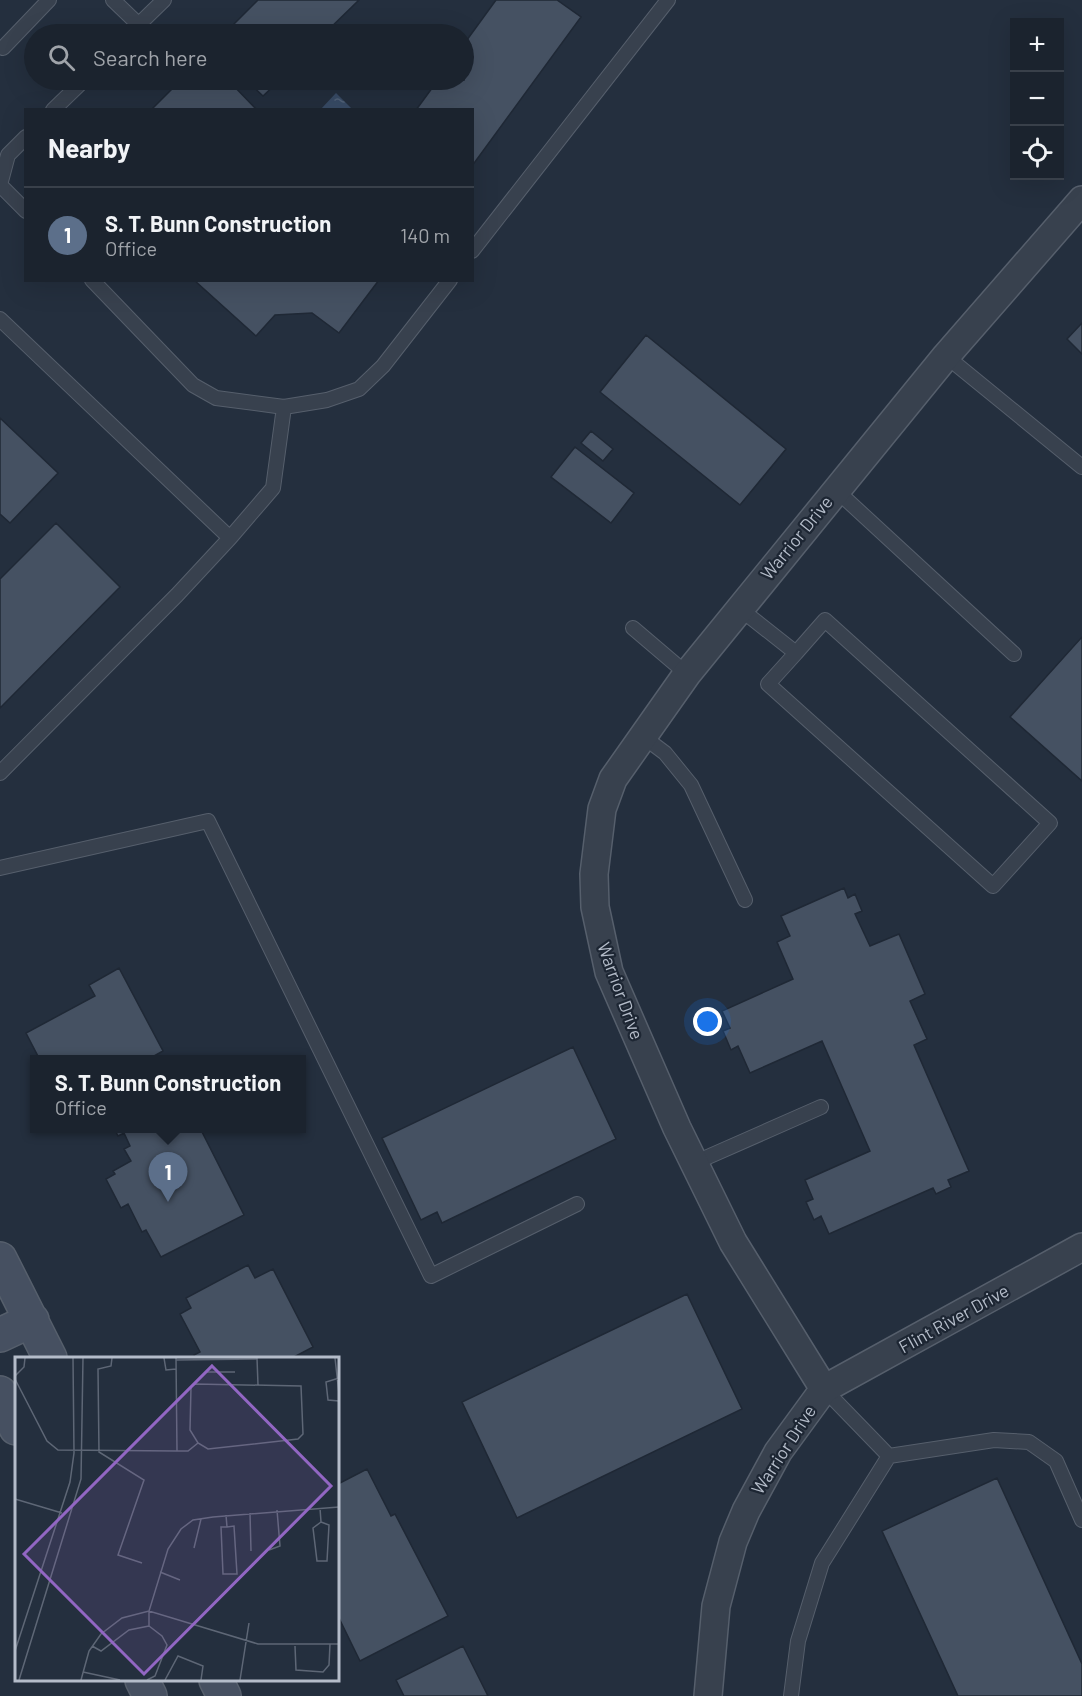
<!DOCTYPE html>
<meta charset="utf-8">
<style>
:root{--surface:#1b232e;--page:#242b36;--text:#f1f3f6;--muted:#a0a4aa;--line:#39404a;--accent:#0b8043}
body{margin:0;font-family:Barlow,sans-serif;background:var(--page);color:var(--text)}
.controls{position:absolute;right:18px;top:18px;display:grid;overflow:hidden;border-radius:0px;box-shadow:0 6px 24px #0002}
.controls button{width:54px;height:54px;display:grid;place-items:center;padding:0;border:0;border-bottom:2px solid var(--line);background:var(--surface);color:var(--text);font:30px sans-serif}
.you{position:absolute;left:708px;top:1022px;width:21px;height:21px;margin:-15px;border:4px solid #fff;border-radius:50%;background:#1a73e8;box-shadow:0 0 0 9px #1a73e833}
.badge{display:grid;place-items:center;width:39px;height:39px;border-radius:50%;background:var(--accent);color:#fff;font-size:20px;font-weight:700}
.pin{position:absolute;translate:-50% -50px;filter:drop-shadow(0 2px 3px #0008)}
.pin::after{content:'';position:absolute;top:32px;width:21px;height:18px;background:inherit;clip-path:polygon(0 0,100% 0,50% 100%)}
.popup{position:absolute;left:30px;top:1055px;width:276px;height:78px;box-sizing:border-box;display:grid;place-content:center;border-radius:0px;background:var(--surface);filter:drop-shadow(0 2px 4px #0005);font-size:20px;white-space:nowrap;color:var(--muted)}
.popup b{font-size:22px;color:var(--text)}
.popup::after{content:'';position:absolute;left:50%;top:100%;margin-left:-12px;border:12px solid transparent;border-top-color:var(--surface)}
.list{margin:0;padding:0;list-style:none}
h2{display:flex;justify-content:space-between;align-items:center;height:78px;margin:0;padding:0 24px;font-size:26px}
h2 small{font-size:20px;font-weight:400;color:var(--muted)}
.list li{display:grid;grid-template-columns:39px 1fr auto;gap:18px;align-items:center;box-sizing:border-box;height:96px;padding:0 24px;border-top:2px solid var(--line)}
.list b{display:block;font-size:22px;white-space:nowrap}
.list p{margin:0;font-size:20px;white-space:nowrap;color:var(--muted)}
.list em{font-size:20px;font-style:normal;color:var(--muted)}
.icon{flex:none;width:33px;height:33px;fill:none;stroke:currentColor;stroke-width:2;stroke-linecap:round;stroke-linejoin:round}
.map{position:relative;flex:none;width:1082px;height:1696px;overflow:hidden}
.search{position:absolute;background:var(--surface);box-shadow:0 6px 24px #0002;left:24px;top:24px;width:450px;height:66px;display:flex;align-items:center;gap:15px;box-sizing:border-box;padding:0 21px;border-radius:33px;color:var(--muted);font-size:22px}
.panel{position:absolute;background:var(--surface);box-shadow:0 6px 24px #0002;left:24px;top:108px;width:450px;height:174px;border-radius:0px}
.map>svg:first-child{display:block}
.water{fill:url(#water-ripples)}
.building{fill:#455162;stroke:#1f2835;stroke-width:1.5}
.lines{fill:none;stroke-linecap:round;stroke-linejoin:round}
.lane-casing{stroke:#565f6c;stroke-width:16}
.street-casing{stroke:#565f6c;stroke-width:30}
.secondary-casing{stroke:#565f6c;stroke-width:36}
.lane{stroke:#38414e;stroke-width:14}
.street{stroke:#38414e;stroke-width:27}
.secondary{stroke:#465061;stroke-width:33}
.labels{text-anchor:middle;stroke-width:4.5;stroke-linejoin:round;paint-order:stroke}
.street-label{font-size:18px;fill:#b4bcc9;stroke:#1d2633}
.inset-road{fill:none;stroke:#5e6776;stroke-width:1.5}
.view{fill:#9266c3;fill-opacity:0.15;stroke:#9266c3;stroke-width:3}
.inset-edge{fill:none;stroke:#b4bcc9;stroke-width:3}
</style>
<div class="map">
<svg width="1082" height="1696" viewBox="0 0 1082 1696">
<defs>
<pattern id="water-ripples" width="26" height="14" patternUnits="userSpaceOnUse" patternTransform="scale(1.5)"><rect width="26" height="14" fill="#394c67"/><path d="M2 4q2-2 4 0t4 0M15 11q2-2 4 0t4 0" fill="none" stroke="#53647b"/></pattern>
</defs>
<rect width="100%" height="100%" fill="#242f3e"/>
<!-- water -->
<path class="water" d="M 336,93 L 352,109 L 321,109 Z"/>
<!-- building -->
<path class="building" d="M 258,0 L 359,0 L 324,34 L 224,34 Z
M 496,0 L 557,0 L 581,17 L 472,166 L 472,110 L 416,110 L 438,80 L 464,80 L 464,44 Z
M 181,80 L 228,80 L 256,109 L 151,110 Z
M 246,80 L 280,80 L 263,96 Z
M 194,280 L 379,280 L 339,333 L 312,313 L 275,315 L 256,336 Z
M 1082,323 L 1082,354 L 1067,339 Z
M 646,335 L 786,449 L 740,505 L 600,392 Z
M 0,418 L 58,473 L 10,523 L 0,514 Z
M 591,431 L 613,449 L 603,461 L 581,443 Z
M 575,447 L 634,493 L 611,523 L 551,477 Z
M 56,523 L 120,587 L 0,708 L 0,579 Z
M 1082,637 L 1082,781 L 1010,717 Z
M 844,888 L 848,898 L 855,894 L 862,911 L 855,914 L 870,946 L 899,934 L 925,994 L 910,1001 L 927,1039 L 914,1045 L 969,1171 L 948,1180 L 951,1187 L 936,1194 L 933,1188 L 829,1234 L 821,1216 L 814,1220 L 806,1202 L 813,1199 L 805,1180 L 870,1151 L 822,1041 L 750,1073 L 738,1046 L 731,1050 L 723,1031 L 730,1028 L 722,1011 L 793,979 L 777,942 L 790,936 L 781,916 Z
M 119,968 L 163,1051 L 147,1060 L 40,1060 L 26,1033 L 95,996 L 89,985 Z
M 573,1047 L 616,1139 L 442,1223 L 437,1212 L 421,1220 L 382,1138 Z
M 114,1128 L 200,1128 L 244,1215 L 161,1257 L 146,1230 L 142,1232 L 128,1204 L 121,1208 L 106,1179 L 115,1174 L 113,1171 L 131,1161 L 124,1149 L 130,1146 L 124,1133 L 118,1136 Z
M 248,1265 L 255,1278 L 273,1269 L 313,1347 L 294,1357 L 295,1358 L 195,1358 L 194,1355 L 200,1352 L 180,1314 L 191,1308 L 186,1298 Z
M 687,1294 L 742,1409 L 517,1518 L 462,1402 Z
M 367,1469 L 391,1516 L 395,1514 L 448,1616 L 360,1661 L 338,1616 L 338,1484 Z
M 997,1478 L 1082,1664 L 1082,1696 L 958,1696 L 882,1531 Z
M 463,1646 L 488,1696 L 404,1696 L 396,1680 Z"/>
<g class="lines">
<!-- lane casing -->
<g class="lane-casing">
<path id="lane" d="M 113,0 L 139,25
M 129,34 L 164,0
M 3,48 L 49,0
M 53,110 L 84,80
M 26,137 L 8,155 L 0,185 L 26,211
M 472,251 L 668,0
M 92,280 L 193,385 L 216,398 L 284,407 L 327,400 L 359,389 L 383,366 L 450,280
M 0,319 L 230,538 L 177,595 L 0,773
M 946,356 L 1082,467
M 836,490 L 1014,654
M 230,538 L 273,488 L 284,407
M 739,608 L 796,653 L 768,684 L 993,886 L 1050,823 L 825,620 L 796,653
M 633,628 L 687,674
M 641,735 L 665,753 L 691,785 L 745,900
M 0,868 L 208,821 L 431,1276 L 577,1204
M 694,1163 L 821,1107
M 824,1389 L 889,1456 L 994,1440 L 1029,1442 L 1056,1461 L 1082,1520
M 791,1696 L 798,1641 L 822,1563 L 889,1456"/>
</g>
<!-- street casing -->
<g class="street-casing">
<path id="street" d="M 824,1389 L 733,1242 L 677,1128 L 609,972 L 595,907 L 594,874 L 602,809 L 613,779 L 687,674 L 946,356 L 1082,200
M 708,1696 L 716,1606 L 733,1542 L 746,1511 L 778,1452 L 824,1389 L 1082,1247"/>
</g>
<!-- secondary casing -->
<g class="secondary-casing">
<path id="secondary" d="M 0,1259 L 50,1358
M 0,1335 L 32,1320
M 0,1393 L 16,1428
M 142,1680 L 150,1696
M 216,1680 L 224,1696"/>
</g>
<!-- lane -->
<use href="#lane" class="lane"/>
<!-- street -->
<use href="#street" class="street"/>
<!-- secondary -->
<use href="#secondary" class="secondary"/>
</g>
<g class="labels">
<!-- street labels -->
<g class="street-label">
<text transform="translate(797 538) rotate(-51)" y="6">Warrior Drive</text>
<text transform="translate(620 991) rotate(70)" y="6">Warrior Drive</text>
<text transform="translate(954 1319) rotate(-29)" y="6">Flint River Drive</text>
<text transform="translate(784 1450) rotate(-57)" y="6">Warrior Drive</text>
</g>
</g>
<!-- overview -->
<g transform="translate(15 1357)">
<rect width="324" height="324" fill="#242f3e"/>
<path class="inset-road" d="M 97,1 L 96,9 L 83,12 L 84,95 L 129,123 L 103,198 L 127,206M 149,1 L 151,13 L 161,12M 242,1 L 243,28M 320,1 L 324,37M 161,3 L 242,2M 192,15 L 220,15M 0,19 L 9,10 L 10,1M 324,21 L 311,25 L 313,43 L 324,44M 0,22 L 32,84 L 43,93 L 162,94 L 161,1M 180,27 L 286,29 L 288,77 L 283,82 L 193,92 L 183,86 L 175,73 L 176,30 ZM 162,94 L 173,94 L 183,86M 0,142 L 47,156M 305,151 L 306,165 L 298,171 L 302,204 L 312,204 L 314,168 L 306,165M 235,156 L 236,194M 211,158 L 212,170 L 206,170 L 208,217 L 222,217 L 219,169 L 212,170M 179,191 L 186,162M 254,193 L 265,189 L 262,153M 145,215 L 165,223M 77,289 L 86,294 L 114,273 L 134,269M 280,289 L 281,313 L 308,315 L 314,308 L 315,287M 0,294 L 55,125 L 59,96 L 58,1M 68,315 L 105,323M 4,323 L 66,122 L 68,1M 66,323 L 74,294 L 86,277 L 107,261 L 134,254 L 243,287 L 324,287M 132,323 L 140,319 L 152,288 L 147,279 L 134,269 L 134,254 L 153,192 L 166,172 L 178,163 L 198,160 L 324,150M 150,323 L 163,299 L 188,309 L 186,323M 225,323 L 234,266"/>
<path class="view" d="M 197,9 L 316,129 L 129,317 L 9,197 Z"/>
<rect width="324" height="324" class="inset-edge"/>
</g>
</svg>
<div class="controls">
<button>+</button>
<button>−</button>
<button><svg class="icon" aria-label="locate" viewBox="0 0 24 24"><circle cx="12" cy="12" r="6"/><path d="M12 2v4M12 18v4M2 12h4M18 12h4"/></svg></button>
</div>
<div class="you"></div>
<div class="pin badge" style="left:168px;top:1202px;background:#5c6f8a">1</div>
<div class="popup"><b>S. T. Bunn Construction</b>Office</div>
<div class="search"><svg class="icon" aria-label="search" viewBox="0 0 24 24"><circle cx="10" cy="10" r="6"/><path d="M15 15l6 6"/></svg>Search here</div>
<section class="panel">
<h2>Nearby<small></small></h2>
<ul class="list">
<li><span class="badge" style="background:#5c6f8a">1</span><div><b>S. T. Bunn Construction</b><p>Office</p></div><em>140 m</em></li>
</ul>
</section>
</div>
